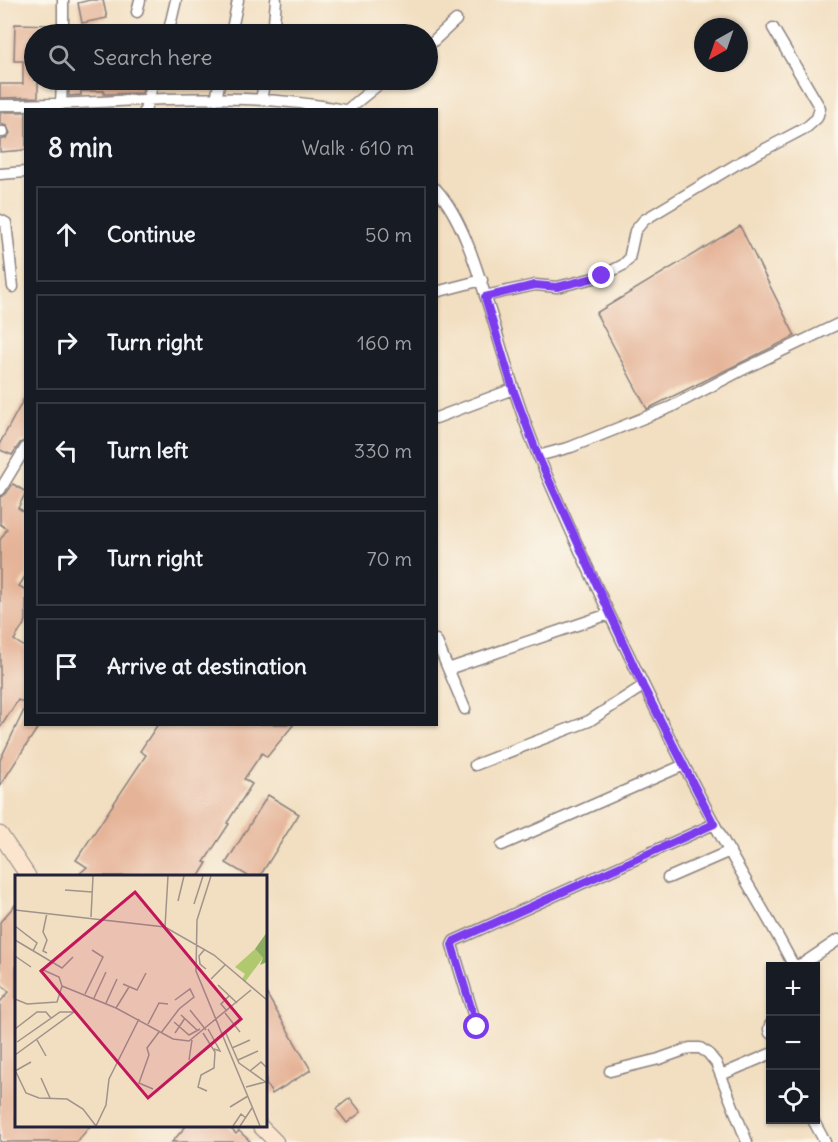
<!DOCTYPE html>
<meta charset="utf-8">
<style>
:root{--surface:#171b24;--page:#20242c;--text:#f1f3f6;--muted:#9ea1a6;--line:#363941}
body{margin:0;font-family:Delius,sans-serif;background:var(--page);color:var(--text)}
.controls{position:absolute;right:18px;bottom:18px;display:grid;overflow:hidden;border-radius:0px;box-shadow:0 2px 4px #0004}
.controls button{width:54px;height:54px;display:grid;place-items:center;padding:0;border:0;border-bottom:2px solid var(--line);background:var(--surface);color:var(--text);font:30px sans-serif}
.compass{position:absolute;left:694px;top:18px;width:54px;height:54px;border-radius:50%;background:var(--surface);box-shadow:0 2px 4px #0004;rotate:220deg}
.stop{position:absolute;width:18px;height:18px;margin:-14px;border:4px solid #7c3aed;border-radius:50%;background:#fff}
.stop.end{background:#7c3aed;border-color:#fff;box-shadow:0 2px 6px #0008}
.list{margin:0;padding:0;list-style:none}
h2{display:flex;justify-content:space-between;align-items:center;height:78px;margin:0;padding:0 24px;font-size:26px}
h2 small{font-size:20px;font-weight:400;color:var(--muted)}
.list li{display:grid;grid-template-columns:39px 1fr auto;gap:18px;align-items:center;box-sizing:border-box;height:96px;margin:0 12px 12px;padding:0 12px;border:2px solid var(--line);border-radius:0px}
.list b{display:block;font-size:22px;white-space:nowrap}
.list em{font-size:20px;font-style:normal;color:var(--muted)}
.icon{flex:none;width:33px;height:33px;fill:none;stroke:currentColor;stroke-width:2;stroke-linecap:round;stroke-linejoin:round}
.map{position:relative;flex:none;width:838px;height:1142px;overflow:hidden}
.search{position:absolute;background:var(--surface);box-shadow:0 2px 4px #0004;left:24px;top:24px;width:414px;height:66px;display:flex;align-items:center;gap:15px;box-sizing:border-box;padding:0 21px;border-radius:33px;color:var(--muted);font-size:22px}
.panel{position:absolute;background:var(--surface);box-shadow:0 2px 4px #0004;left:24px;top:108px;width:414px;height:618px;border-radius:0px}
.map>svg:first-child{display:block}
.building{fill:#e5b397}
.lines{fill:none;stroke-linecap:round;stroke-linejoin:round}
.minor-casing{stroke:#8a807e;stroke-width:13}
.secondary-casing{stroke:#8a807e;stroke-width:17}
.minor{stroke:#fff;stroke-width:10}
.secondary{stroke:#fbe5cf;stroke-width:15}
.route{stroke:#7c3aed;stroke-width:8}
.inset-road{fill:none;stroke:#9f938b;stroke-width:1.5}
.view{fill:#c2185b;fill-opacity:0.15;stroke:#c2185b;stroke-width:3}
.inset-edge{fill:none;stroke:#22223b;stroke-width:3}
</style>
<div class="map">
<svg width="838" height="1142" viewBox="0 0 838 1142">
<rect width="100%" height="100%" fill="#fbf7ec"/>
<filter id="ink" filterUnits="userSpaceOnUse"><feTurbulence type="fractalNoise" baseFrequency=".0167" numOctaves="2"/><feDisplacementMap in="SourceGraphic" scale="12" xChannelSelector="R" yChannelSelector="G"/><feConvolveMatrix kernelMatrix="1 2 1 2 8 2 1 2 1" color-interpolation-filters="sRGB"/></filter>
<filter id="wash" filterUnits="userSpaceOnUse"><feTurbulence type="fractalNoise" baseFrequency=".008" numOctaves="4" result="noise"/><feDisplacementMap in="SourceGraphic" scale="24" xChannelSelector="R" yChannelSelector="G"/><feGaussianBlur stdDeviation="1.35" result="paint"/><feColorMatrix in="noise" values="0 0 0 0 0 0 0 0 0 0 0 0 0 0 0 0 0 1.4 0 .05"/><feComposite in="paint" operator="in"/></filter>
<g filter="url(#wash)">
<rect width="100%" height="100%" fill="#f2dec0"/>
<g id="blocks">
<!-- building -->
<path class="building" d="M 90,0 L 103,0 L 107,18 L 82,23 L 78,3 Z
M 15,24 L 56,25 L 56,34 L 34,34 L 34,80 L 38,80 L 38,97 L 0,98 L 0,84 L 23,84 L 23,61 L 14,61 Z
M 69,80 L 145,80 L 144,86 L 142,93 L 104,94 L 104,91 L 81,91 L 81,95 L 69,96 Z
M 0,112 L 26,112 L 26,150 L 0,152 L 0,140 L 7,138 L 10,133 L 7,126 L 0,124 Z
M 740,226 L 795,336 L 647,409 L 596,313 Z
M 26,395 L 26,440 L 20,443 L 12,455 L 0,450 L 0,443 Z
M 13,484 L 26,492 L 18,508 L 26,513 L 26,575 L 19,586 L 26,590 L 26,621 L 14,640 L 26,648 L 26,704 L 18,700 L 0,728 L 0,540 L 7,529 L 0,524 L 0,497 L 6,494 Z
M 26,706 L 26,724 L 40,724 L 0,786 L 0,760 Z
M 158,724 L 294,724 L 267,757 L 262,753 L 244,779 L 252,784 L 227,823 L 229,824 L 204,862 L 207,863 L 199,876 L 77,876 L 87,867 L 76,860 L 146,755 L 140,751 Z
M 268,795 L 299,814 L 260,876 L 248,876 L 226,863 Z
M 16,904 L 16,1125 L 91,1125 L 77,1142 L 0,1142 L 0,1002 L 9,992 L 0,983 L 0,922 Z
M 266,993 L 311,1070 L 272,1094 L 266,1084 Z
M 350,1098 L 361,1112 L 347,1123 L 336,1109 Z
M 187,1125 L 227,1125 L 236,1134 L 239,1131 L 251,1142 L 172,1142 Z"/>
</g>
</g>
<g filter="url(#ink)">
<use href="#blocks" fill-opacity="0" stroke="#8a807e" stroke-width="1.5"/>
<g class="lines">
<!-- minor casing -->
<g class="minor-casing">
<path id="minor" d="M 137,12 L 140,0
M 63,34 L 63,0
M 168,34 L 176,0
M 231,34 L 238,0
M 273,34 L 276,0
M 428,46 L 456,20
M 216,99 L 220,80
M 261,99 L 265,80
M 0,105 C 114,105 231,87 344,110
M 61,105 L 62,80
M 145,110 L 154,80
M 347,110 L 384,80
M 0,132 L 3,132
M 0,174 L 26,172
M 436,189 C 465,221 479,277 492,317 C 506,364 519,410 538,455 C 591,580 650,702 714,823 C 738,870 767,914 791,961 L 795,966
M 0,220 L 6,223 L 13,287
M 436,292 L 482,280
M 485,296 L 535,285 L 557,287 L 602,276 L 623,265 L 629,259 L 635,231 L 644,220 L 737,164 L 807,127 L 817,118 L 820,108 L 773,28
M 436,418 L 513,389
M 538,456 L 571,447 L 671,407 L 740,371 L 838,324
M 0,490 L 26,447
M 436,640 L 465,709
M 448,669 L 609,614
M 475,765 L 589,721 L 643,686
M 502,845 L 684,765
M 668,878 L 730,851
M 795,966 L 804,963 L 838,940
M 770,1025 L 769,1029 L 770,1033
M 477,1027 L 452,945 L 454,941 L 714,824
M 610,1071 L 659,1059 L 690,1048 L 700,1048 L 708,1053 L 716,1063 L 747,1142
M 721,1075 L 770,1054
M 813,1120 L 825,1142"/>
</g>
<!-- secondary casing -->
<g class="secondary-casing">
<path id="secondary" d="M 0,834 L 28,876
M 260,1126 L 276,1142"/>
</g>
<!-- minor -->
<use href="#minor" class="minor"/>
<!-- secondary -->
<use href="#secondary" class="secondary"/>
</g>
</g>
<g class="lines" filter="url(#ink)">
<!-- route -->
<path class="route" d="M 477,1027 L 452,945 L 454,941 L 714,824 L 643,686 L 538,456 L 513,389 L 485,297 L 535,285 L 557,287 L 602,276"/>
</g>
<!-- overview -->
<g transform="translate(15 875)">
<rect width="252" height="252" fill="#f2dec0"/>
<path d="M 240,74 L 248,83 L 230,107 L 227,104 L 230,99 L 220,92 Z" fill="#b1c96e"/>
<path d="M 252,57 L 252,87 L 245,90 L 248,83 L 240,74 Z" fill="#8cad61"/>
<path class="inset-road" d="M 196,1 L 182,45 L 181,96 L 245,251M 50,15 L 77,17M 163,26 L 169,1M 179,29 L 188,1M 0,35 L 150,52 L 199,80 L 252,125M 32,38 L 28,57 L 32,65 L 28,76 L 32,78M 76,42 L 78,1M 0,51 L 22,68 L 18,76M 150,52 L 153,1M 0,65 L 47,93 L 58,82M 190,74 L 184,81 L 185,89 L 191,94M 0,81 L 16,92M 196,104 L 210,90M 108,109 L 122,115 L 131,98M 203,110 L 222,128M 47,111 L 101,133 L 158,164 L 174,166 L 236,115M 70,119 L 88,82 L 77,75M 79,123 L 91,97M 0,124 L 12,129 L 42,127 L 47,111 L 44,102 L 26,94M 91,128 L 102,104M 101,133 L 114,112M 175,135 L 191,155M 212,136 L 206,129 L 214,121M 210,138 L 225,157M 166,140 L 182,155M 159,147 L 174,160 L 185,154M 133,149 L 144,128 L 153,129M 0,154 L 22,137 L 31,137 L 36,143M 193,154 L 205,176 L 199,174M 210,156 L 224,188 L 252,208M 146,158 L 164,134 L 179,122 L 175,114 L 160,125M 160,158 L 170,143M 188,158 L 200,177 L 199,193 L 186,200 L 183,212 L 192,216M 22,165 L 31,181M 2,167 L 45,137 L 59,137M 217,173 L 235,165M 0,180 L 59,137M 174,185 L 177,165M 223,185 L 243,176M 0,195 L 11,218 L 24,223 L 52,224 L 68,234 L 81,251M 0,196 L 16,187M 235,196 L 246,187 L 252,193M 26,203 L 35,223M 231,212 L 250,207M 138,214 L 124,208 L 134,180 L 132,173 L 144,157M 215,232 L 233,221M 81,251 L 91,230 L 94,204 L 124,144M 218,251 L 226,239 L 231,243M 225,251 L 237,233"/>
<path class="view" d="M 120,17 L 226,144 L 133,223 L 26,96 Z"/>
<rect width="252" height="252" class="inset-edge"/>
</g>
</svg>
<div class="controls">
<button>+</button>
<button>−</button>
<button><svg class="icon" aria-label="locate" viewBox="0 0 24 24"><circle cx="12" cy="12" r="6"/><path d="M12 2v4M12 18v4M2 12h4M18 12h4"/></svg></button>
</div>
<svg class="compass" viewBox="-18 -18 36 36"><path d="M0-13l5 13h-10z" fill="#e53935"/><path d="M0 13l5-13h-10z" fill="#9ea1a6"/></svg>
<div class="stop" style="left:477px;top:1027px"></div>
<div class="stop end" style="left:602px;top:276px"></div>
<div class="search"><svg class="icon" aria-label="search" viewBox="0 0 24 24"><circle cx="10" cy="10" r="6"/><path d="M15 15l6 6"/></svg>Search here</div>
<section class="panel">
<h2>8 min<small>Walk · 610 m</small></h2>
<ul class="list">
<li><svg class="icon" aria-label="ahead" viewBox="0 0 24 24"><path d="M12 20V5M6 11l6-6 6 6"/></svg><div><b>Continue</b></div><em>50 m</em></li>
<li><svg class="icon" aria-label="right" viewBox="0 0 24 24"><path d="M7 20v-9h11M14 6l5 5-5 5"/></svg><div><b>Turn right</b></div><em>160 m</em></li>
<li><svg class="icon" aria-label="left" viewBox="0 0 24 24"><path d="M17 20v-9H6M10 6l-5 5 5 5"/></svg><div><b>Turn left</b></div><em>330 m</em></li>
<li><svg class="icon" aria-label="right" viewBox="0 0 24 24"><path d="M7 20v-9h11M14 6l5 5-5 5"/></svg><div><b>Turn right</b></div><em>70 m</em></li>
<li><svg class="icon" aria-label="arrive" viewBox="0 0 24 24"><path d="M6 21V4h12l-3 4 3 4H6"/></svg><div><b>Arrive at destination</b></div></li>
</ul>
</section>
</div>
